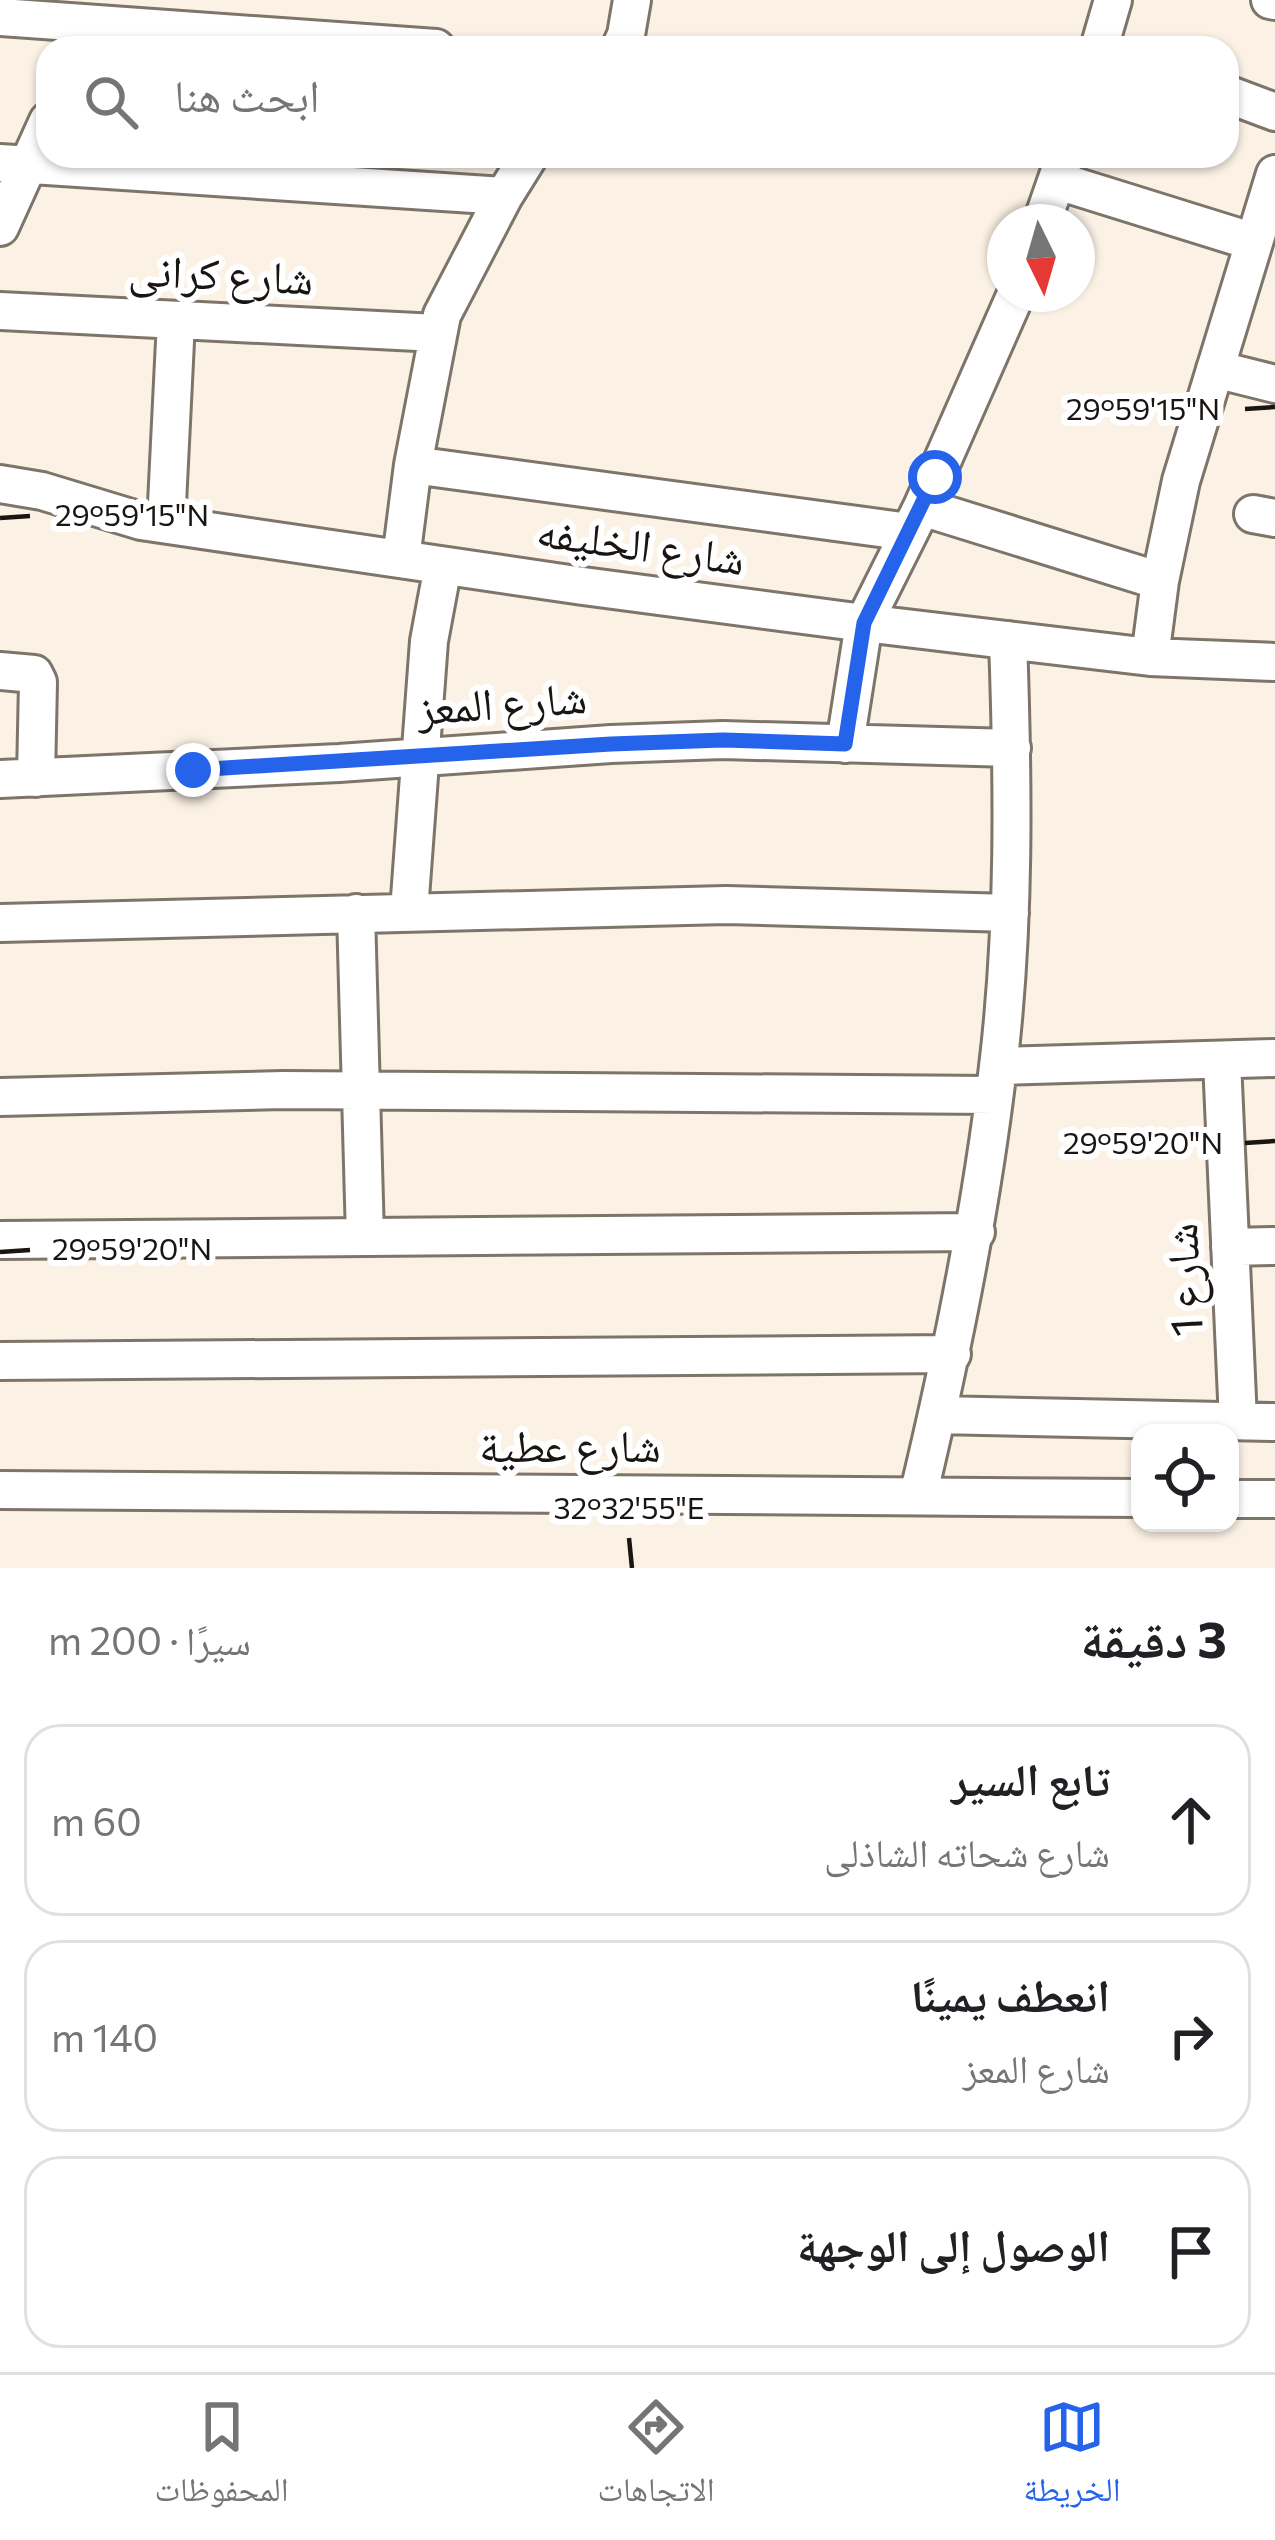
<!DOCTYPE html>
<html lang="ar">
<meta charset="utf-8">
<style>
:root{--surface:#fff;--page:#f2f2f2;--text:#202124;--muted:#757577;--line:#e0e0e0;--accent:#2563eb}
body{margin:0;font-family:Commissioner,"Noto Naskh Arabic",sans-serif;background:var(--page);color:var(--text);direction:rtl}
.controls{position:absolute;right:36px;bottom:36px;display:grid;overflow:hidden;border-radius:24px;box-shadow:0 3px 9px #0004}
.controls button{width:108px;height:108px;display:grid;place-items:center;padding:0;border:0;border-bottom:3px solid var(--line);background:var(--surface);color:var(--text);font:60px sans-serif}
.compass{position:absolute;left:987px;top:204px;width:108px;height:108px;border-radius:50%;background:var(--surface);box-shadow:0 3px 9px #0004;rotate:175deg}
.stop{position:absolute;width:36px;height:36px;margin:-27px;border:9px solid #2563eb;border-radius:50%;background:#fff}
.stop.end{background:#2563eb;border-color:#fff;box-shadow:0 3px 12px #0008}
.list{margin:0;padding:0;list-style:none}
h2{display:flex;justify-content:space-between;align-items:center;height:156px;margin:0;padding:0 48px;font-size:51px}
h2 small{font-size:39px;font-weight:400;color:var(--muted)}
.list li{display:grid;grid-template-columns:78px 1fr auto;gap:36px;align-items:center;box-sizing:border-box;height:192px;margin:0 24px 24px;padding:0 24px;border:3px solid var(--line);border-radius:36px}
.list b{display:block;font-size:45px;white-space:nowrap}
.list p{margin:0;font-size:39px;white-space:nowrap;color:var(--muted)}
.list em{font-size:39px;font-style:normal;color:var(--muted)}
.icon{flex:none;width:66px;height:66px;fill:none;stroke:currentColor;stroke-width:2;stroke-linecap:round;stroke-linejoin:round}
.map{position:relative;flex:none;width:1275px;height:1568px;overflow:hidden;direction:ltr}
.search{position:absolute;background:var(--surface);box-shadow:0 3px 9px #0004;left:36px;right:36px;top:36px;height:132px;display:flex;align-items:center;gap:30px;box-sizing:border-box;padding:0 42px;border-radius:36px;color:var(--muted);font-size:45px}
.sheet{height:804px;background:var(--surface)}
nav{display:flex;justify-content:space-around;align-items:center;box-sizing:border-box;height:168px;border-top:3px solid var(--line);background:var(--surface);font-size:33px;color:var(--muted)}
nav a{display:grid;justify-items:center;gap:6px}
nav .on{color:var(--accent)}
.map>svg:first-child{display:block}
.lines{fill:none;stroke-linecap:round;stroke-linejoin:round}
.minor-casing{stroke:#7d746a;stroke-width:42}
.minor{stroke:#fff;stroke-width:36}
.route{stroke:#2563eb;stroke-width:15}
.ticks{fill:none;stroke:#191512;stroke-width:4.5}
.labels{text-anchor:middle;stroke-width:12;stroke-linejoin:round;paint-order:stroke}
.street-label{font-size:45px;fill:#191512;stroke:#fff}
.ticks-label{font-size:30px;text-anchor:middle;fill:#191512;stroke:#fff;stroke-width:12;stroke-linejoin:round;paint-order:stroke}
</style>
<div class="map">
<svg width="1275" height="1568" viewBox="0 0 1275 1568">
<rect width="100%" height="100%" fill="#fbf1e5"/>
<g class="lines">
<!-- minor casing -->
<g class="minor-casing">
<path id="minor" d="M 1270,0 L 1275,1
M 0,17 L 436,48
M 620,48 L 626,35 L 632,0
M 1099,48 L 1113,0
M 1227,94 L 1275,112
M 0,163 L 504,196
M 1058,181 L 1254,242
M 1042,222 L 1065,156
M 0,227 L 48,121
M 0,311 L 437,333
M 1215,369 L 1275,384
M 413,465 L 909,532
M 0,484 L 42,491 L 141,521 L 583,586 L 864,623 L 1150,657 L 1275,662
M 922,507 L 1160,581
M 1253,514 L 1275,518
M 166,524 L 176,321
M 401,559 L 413,465 L 442,315 L 504,196 L 529,156
M 1150,657 L 1160,581 L 1181,481 L 1275,174
M 0,671 L 34,674 L 38,682 L 36,778
M 845,744 L 864,623 L 922,507 L 1016,294
M 0,779 L 339,763 L 611,744 L 723,740 L 1012,748
M 409,911 L 429,641 L 443,566
M 356,913 L 365,1237
M 0,923 L 726,905 L 1010,913
M 1222,1061 L 1238,1421
M 998,1066 L 1275,1058
M 0,1097 L 283,1090 L 994,1095
M 0,1240 L 976,1232
M 1230,1247 L 1275,1246
M 0,1361 L 952,1354
M 937,1415 L 1275,1422
M 0,1490 L 1140,1498
M 918,1496 C 952,1354 981,1213 998,1067 C 1015,926 1013,782 1008,640
M 1230,1499 L 1275,1499"/>
</g>
<!-- minor -->
<use href="#minor" class="minor"/>
</g>
<g class="lines">
<!-- route -->
<path class="route" d="M 193,770 L 611,744 L 723,740 L 845,744 L 864,623 L 935,477"/>
</g>
<!-- ticks -->
<path class="ticks" d="M 1245,409 L 1275,407M 0,518 L 30,516M 1245,1143 L 1275,1141M 0,1252 L 30,1250M 629,1538 L 632,1568"/>
<g class="labels">
<!-- street labels -->
<g class="street-label">
<text transform="translate(221 274) rotate(3)" y="16">شارع كرانى</text>
<text transform="translate(641 545) rotate(8)" y="16">شارع الخليفه</text>
<text transform="translate(502 703) rotate(-4)" y="16">شارع المعز</text>
<text transform="translate(1184 1280) rotate(-93)" y="16">شارع 1</text>
<text x="570" y="1462">شارع عطية</text>
</g>
</g>
<g class="ticks-label">
<text x="1143" y="420">29°59'15"N</text>
<text x="132" y="526">29°59'15"N</text>
<text x="1143" y="1154">29°59'20"N</text>
<text x="132" y="1260">29°59'20"N</text>
<text x="629" y="1519">32°32'55"E</text>
</g>
</svg>
<div class="controls">
<button><svg class="icon" aria-label="locate" viewBox="0 0 24 24"><circle cx="12" cy="12" r="6"/><path d="M12 2v4M12 18v4M2 12h4M18 12h4"/></svg></button>
</div>
<svg class="compass" viewBox="-18 -18 36 36"><path d="M0-13l5 13h-10z" fill="#e53935"/><path d="M0 13l5-13h-10z" fill="#757577"/></svg>
<div class="stop" style="left:935px;top:477px"></div>
<div class="stop end" style="left:193px;top:770px"></div>
<div class="search"><svg class="icon" aria-label="search" viewBox="0 0 24 24"><circle cx="10" cy="10" r="6"/><path d="M15 15l6 6"/></svg>ابحث هنا</div>
</div>
<section class="sheet">
<h2>3 دقيقة<small>سيرًا · 200 m</small></h2>
<ul class="list">
<li><svg class="icon" aria-label="ahead" viewBox="0 0 24 24"><path d="M12 20V5M6 11l6-6 6 6"/></svg><div><b>تابع السير</b><p>شارع شحاته الشاذلى</p></div><em>60 m</em></li>
<li><svg class="icon" aria-label="right" viewBox="0 0 24 24"><path d="M7 20v-9h11M14 6l5 5-5 5"/></svg><div><b>انعطف يمينًا</b><p>شارع المعز</p></div><em>140 m</em></li>
<li><svg class="icon" aria-label="arrive" viewBox="0 0 24 24"><path d="M6 21V4h12l-3 4 3 4H6"/></svg><div><b>الوصول إلى الوجهة</b></div></li>
</ul>
</section>
<nav>
<a class="on"><svg class="icon" aria-label="map" viewBox="0 0 24 24"><path d="M3 6l6-2 6 2 6-2v14l-6 2-6-2-6 2zM9 4v14M15 6v14"/></svg>الخريطة</a>
<a><svg class="icon" aria-label="directions" viewBox="0 0 24 24"><path d="M12 3l9 9-9 9-9-9zM9 14v-3h6M13 9l2 2-2 2"/></svg>الاتجاهات</a>
<a><svg class="icon" aria-label="saved" viewBox="0 0 24 24"><path d="M7 4h10v16l-5-4-5 4z"/></svg>المحفوظات</a>
</nav>
